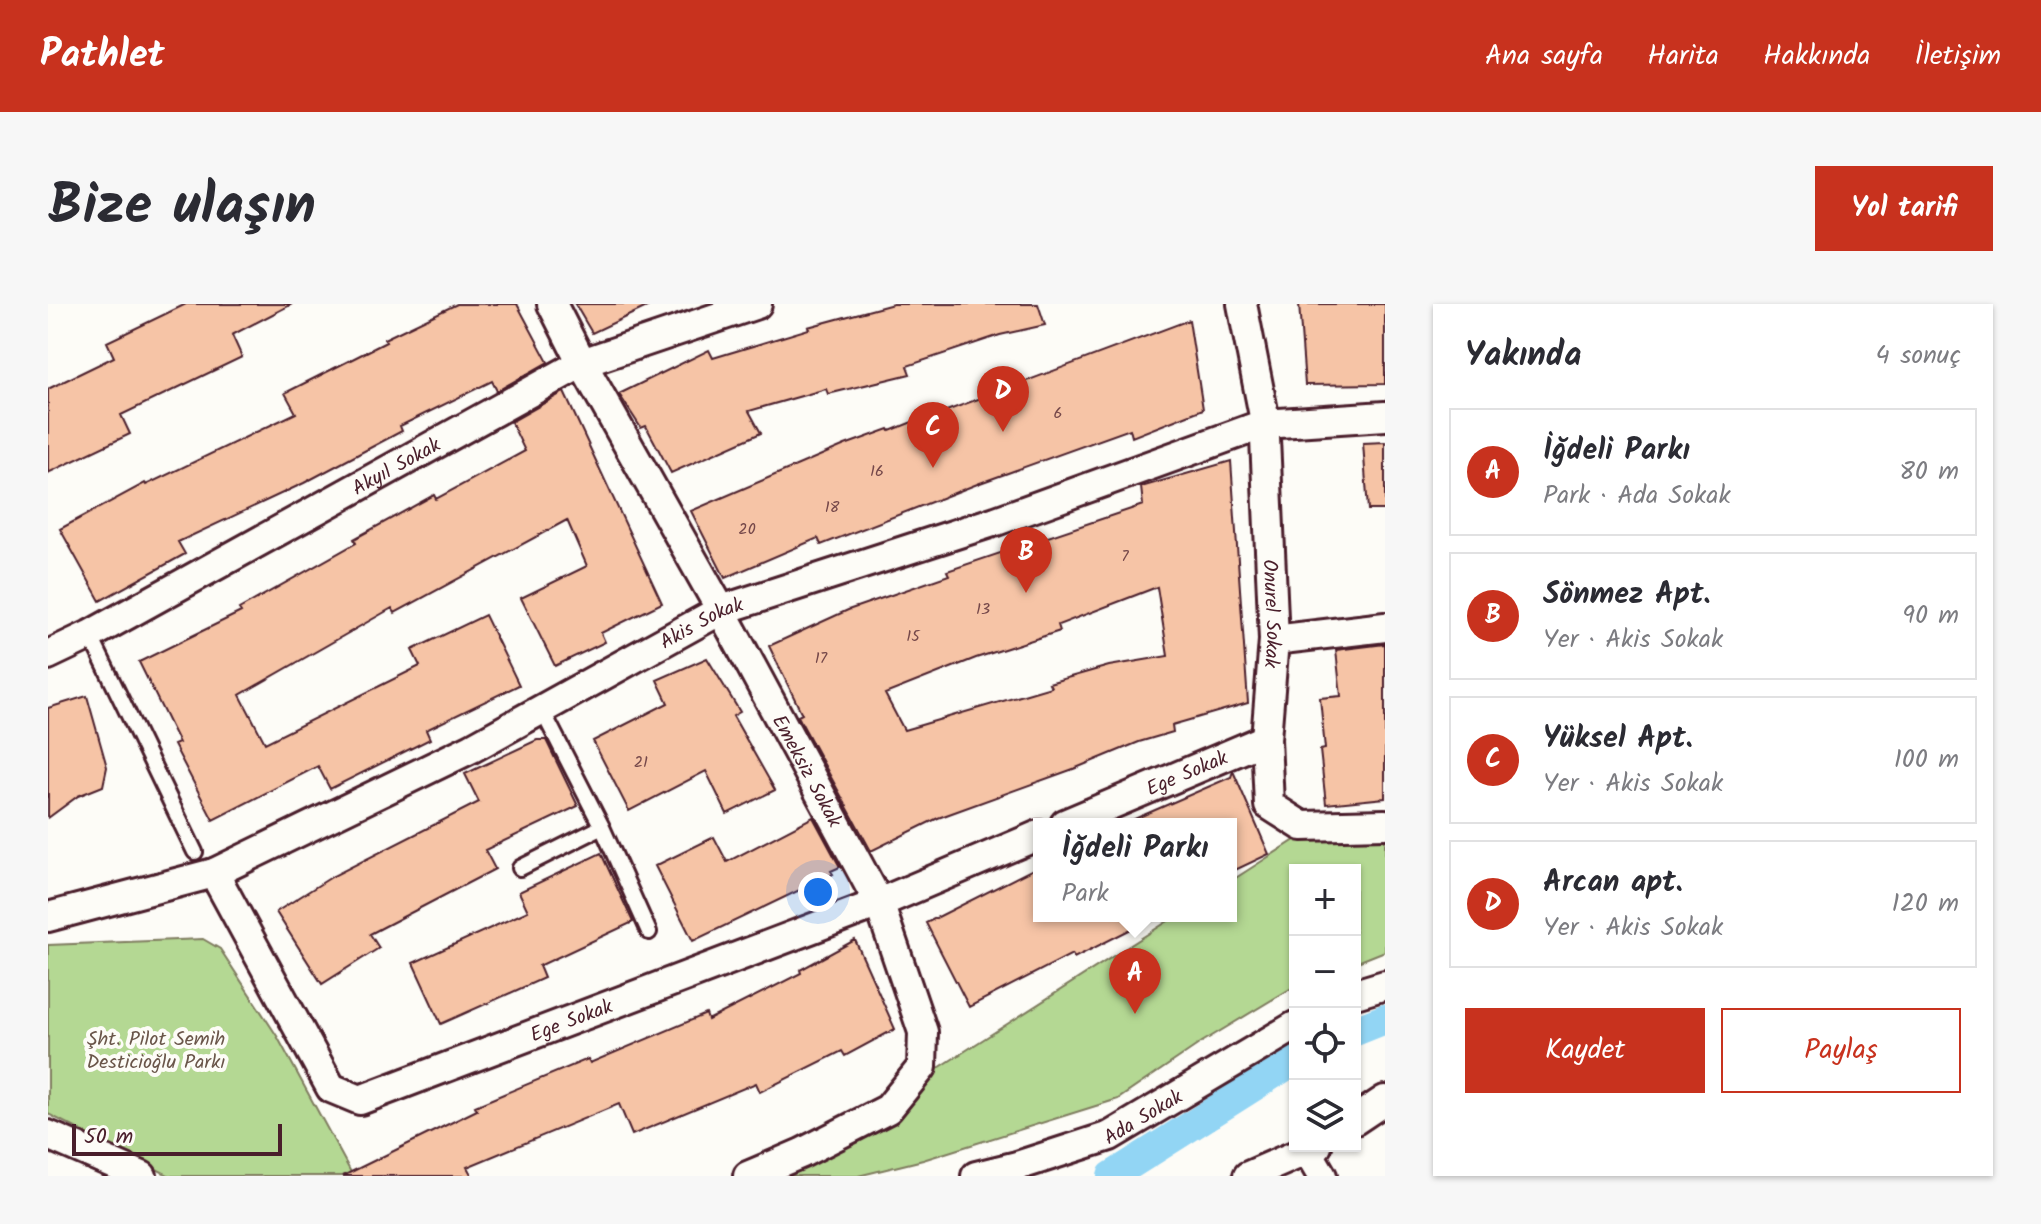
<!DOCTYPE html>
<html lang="tr">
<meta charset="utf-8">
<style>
:root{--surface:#fff;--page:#f7f7f7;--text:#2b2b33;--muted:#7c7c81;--line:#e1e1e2;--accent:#c8321e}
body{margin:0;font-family:Kalam,sans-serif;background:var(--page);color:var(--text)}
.controls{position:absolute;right:24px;bottom:24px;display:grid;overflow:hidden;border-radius:0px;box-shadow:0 2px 6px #0004}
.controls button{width:72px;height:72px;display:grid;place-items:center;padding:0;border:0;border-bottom:2px solid var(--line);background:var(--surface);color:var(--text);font:40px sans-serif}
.scale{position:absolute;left:24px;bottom:20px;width:210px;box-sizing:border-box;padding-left:8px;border:4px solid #4a1f2b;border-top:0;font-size:22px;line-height:28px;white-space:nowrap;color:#4a1f2b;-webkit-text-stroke:6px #fdfcf7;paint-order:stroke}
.you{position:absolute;left:770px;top:588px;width:28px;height:28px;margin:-20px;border:6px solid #fff;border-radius:50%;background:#1a73e8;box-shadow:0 0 0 12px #1a73e833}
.badge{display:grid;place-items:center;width:52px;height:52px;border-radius:50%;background:var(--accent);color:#fff;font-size:26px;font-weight:700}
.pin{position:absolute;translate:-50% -66px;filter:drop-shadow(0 2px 4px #0008)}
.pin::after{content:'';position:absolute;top:42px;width:28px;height:24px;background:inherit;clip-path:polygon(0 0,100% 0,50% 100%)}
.popup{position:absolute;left:985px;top:514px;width:204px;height:104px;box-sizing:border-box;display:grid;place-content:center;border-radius:0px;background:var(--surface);filter:drop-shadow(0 2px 6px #0005);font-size:26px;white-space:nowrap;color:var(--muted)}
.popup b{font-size:30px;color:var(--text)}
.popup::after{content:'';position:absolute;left:50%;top:100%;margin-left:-16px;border:16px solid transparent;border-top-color:var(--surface)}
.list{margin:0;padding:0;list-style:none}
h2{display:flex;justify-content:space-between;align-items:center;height:104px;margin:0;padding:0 32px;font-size:34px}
h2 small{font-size:26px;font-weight:400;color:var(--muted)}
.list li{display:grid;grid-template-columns:52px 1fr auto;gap:24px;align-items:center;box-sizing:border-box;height:128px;margin:0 16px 16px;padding:0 16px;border:2px solid var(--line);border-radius:0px}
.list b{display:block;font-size:30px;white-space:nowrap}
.list p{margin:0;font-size:26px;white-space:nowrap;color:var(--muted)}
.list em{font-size:26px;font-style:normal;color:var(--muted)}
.actions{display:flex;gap:16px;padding:24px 32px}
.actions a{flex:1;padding:18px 0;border:2px solid var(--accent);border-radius:0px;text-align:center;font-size:28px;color:var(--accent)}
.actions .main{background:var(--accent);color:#fff}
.icon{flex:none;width:44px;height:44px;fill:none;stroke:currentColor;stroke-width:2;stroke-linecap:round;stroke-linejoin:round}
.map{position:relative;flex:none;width:1337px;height:872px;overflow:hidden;border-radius:0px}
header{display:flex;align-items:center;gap:48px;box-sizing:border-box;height:112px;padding:0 40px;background:var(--accent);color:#fff}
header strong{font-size:38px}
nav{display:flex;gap:44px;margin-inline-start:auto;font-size:28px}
.intro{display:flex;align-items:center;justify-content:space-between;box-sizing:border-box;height:192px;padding:0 48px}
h1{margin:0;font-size:56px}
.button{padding:20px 36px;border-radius:0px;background:var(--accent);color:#fff;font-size:28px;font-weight:700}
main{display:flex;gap:48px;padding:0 48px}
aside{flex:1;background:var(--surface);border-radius:0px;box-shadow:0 2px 6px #0004}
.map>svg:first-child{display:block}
.green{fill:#b4d893;stroke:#7f7c5f;stroke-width:2}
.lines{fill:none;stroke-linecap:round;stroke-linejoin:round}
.canal{stroke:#92d5f4;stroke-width:30}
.building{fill:#f6c4a6;stroke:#4a1f2b;stroke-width:2;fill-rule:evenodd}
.lane-casing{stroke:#4a1f2b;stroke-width:20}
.street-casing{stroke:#4a1f2b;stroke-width:34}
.lane{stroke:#fdfcf7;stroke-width:14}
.street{stroke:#fdfcf7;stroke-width:28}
.labels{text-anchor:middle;stroke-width:8;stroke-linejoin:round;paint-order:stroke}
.number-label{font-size:16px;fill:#75484a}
.street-label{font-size:20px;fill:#4a1f2b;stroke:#fdfcf7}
.park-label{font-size:20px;fill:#6a564a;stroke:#fdfcf7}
</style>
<header>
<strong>Pathlet</strong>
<nav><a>Ana sayfa</a><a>Harita</a><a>Hakkında</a><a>İletişim</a></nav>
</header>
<div class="intro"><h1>Bize ulaşın</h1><a class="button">Yol tarifi</a></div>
<main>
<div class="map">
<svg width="1337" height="872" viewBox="0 0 1337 872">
<rect width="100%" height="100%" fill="#fdfcf7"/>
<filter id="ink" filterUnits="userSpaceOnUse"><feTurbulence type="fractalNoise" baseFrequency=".0125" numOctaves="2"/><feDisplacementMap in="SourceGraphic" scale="16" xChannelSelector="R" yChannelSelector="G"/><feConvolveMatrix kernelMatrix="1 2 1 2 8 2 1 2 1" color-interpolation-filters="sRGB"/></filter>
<g filter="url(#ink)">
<!-- green -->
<path class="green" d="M 1337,529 L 1337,647 L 1307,659 L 1307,566 L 1247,566 L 1247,682 L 1154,738 L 1070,795 L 875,856 L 810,872 L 722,872 L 1128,612 L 1183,612 L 1183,577 L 1250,534 Z
M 155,635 L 172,645 L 229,732 L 305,872 L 122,872 L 0,810 L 0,641 Z"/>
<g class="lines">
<!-- canal -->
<path class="canal" d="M 1307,727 L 1337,715
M 1064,872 L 1247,756"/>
</g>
<!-- building -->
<path class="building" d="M 138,0 L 244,0 L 184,31 L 194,53 L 73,111 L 82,130 L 0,169 L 0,85 L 66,53 L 59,38 Z
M 409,0 L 469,0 L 500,58 L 449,87 L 444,77 L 352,122 L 354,127 L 256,179 L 130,238 L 137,250 L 52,297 L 12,225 L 97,179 L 98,181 L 248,109 L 237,89 L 338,38 L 336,35 Z
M 527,0 L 605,0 L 544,29 Z
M 845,0 L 990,0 L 997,21 L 952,31 L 859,62 L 862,70 L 780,90 L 778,85 L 701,107 L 713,129 L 623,169 L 598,122 L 593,124 L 571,90 L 661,46 L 665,54 L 761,25 L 760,23 Z
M 1251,0 L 1337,0 L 1337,80 L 1257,81 Z
M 1141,16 L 1155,105 L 1084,133 L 1082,125 L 932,179 L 773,241 L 770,234 L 677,274 L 643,207 L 797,141 L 841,125 L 842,127 L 884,110 L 885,112 Z
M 516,88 L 614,299 L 553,329 L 557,338 L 507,362 L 473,294 L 539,262 L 519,216 L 347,309 L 344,304 L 192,391 L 217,439 L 372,362 L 364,346 L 437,311 L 471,381 L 378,426 L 382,435 L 282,485 L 270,462 L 165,516 L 126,441 L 131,439 L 91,358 L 193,308 L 191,305 L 308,239 L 306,235 L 386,191 L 388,195 L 477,147 L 463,118 Z
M 1337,138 L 1337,206 L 1320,206 L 1315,139 Z
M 1183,157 L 1200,399 L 1124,421 L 1125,428 L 1091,438 L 1028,464 L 890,514 L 823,547 L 753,418 L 750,412 L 754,410 L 721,342 L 800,306 L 901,271 L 899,267 L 1095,201 L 1093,183 ZM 1109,283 L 1120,352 L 1061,362 L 1001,379 L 1003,383 L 856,426 L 837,390 L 928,354 L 1012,327 L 1010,321 Z
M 1337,340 L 1337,494 L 1278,500 L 1272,446 L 1277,445 L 1272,394 L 1293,392 L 1288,346 Z
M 659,354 L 692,408 L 685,412 L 727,486 L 679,510 L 658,467 L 581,507 L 545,437 L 620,399 L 609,376 Z
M 39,392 L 59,463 L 55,482 L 30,492 L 0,514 L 0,404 Z
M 489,436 L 498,436 L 530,502 L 437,546 L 447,565 L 322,630 L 331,644 L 274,680 L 228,608 L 285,572 L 431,498 L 417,470 Z
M 1185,467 L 1221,550 L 1183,568 L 1183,520 L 1075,520 L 1183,473 Z
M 765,513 L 792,563 L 783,567 L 785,570 L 645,637 L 607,562 L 666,533 L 679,558 Z
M 553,549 L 585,618 L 491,662 L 496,674 L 393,720 L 365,659 L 480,607 L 471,588 Z
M 991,562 L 991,612 L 1109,612 L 1026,654 L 1024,650 L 921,703 L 878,619 Z
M 807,636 L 847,725 L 797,752 L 794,747 L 712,788 L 708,779 L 584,831 L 571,800 L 419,863 L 424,872 L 295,872 L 429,806 L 427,802 L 540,755 L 542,759 L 658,710 L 660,716 L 753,669 L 752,666 Z"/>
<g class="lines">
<!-- lane casing -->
<g class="lane-casing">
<path id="lane" d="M 42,331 L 147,548
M 493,404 L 554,523 L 601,628
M 472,564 L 554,523"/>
</g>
<!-- street casing -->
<g class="street-casing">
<g id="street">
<path id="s1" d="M 504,0 L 534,59 L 673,306 L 831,599 L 875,728 L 874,763 L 840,805 L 754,849 L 700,872"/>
<path id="s2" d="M 1194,0 L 1216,112 L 1226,336 L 1218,435 L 1221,501 L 1254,522 L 1337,520"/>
<path d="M 1226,336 L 1337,323"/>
<path id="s3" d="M 0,351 L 42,331 L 534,59 L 709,0"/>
<path id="s4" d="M 1017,520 L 1218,435"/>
<path id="s5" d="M 166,569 L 283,784 L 312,796 L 831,599 L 991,531"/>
<path id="s6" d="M 0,613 L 166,569 L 424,444 L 673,306 L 948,217 L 1216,120 L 1337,112"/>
<path d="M 1307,690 L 1337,681"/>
<path d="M 1307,816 L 1337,796"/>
<path d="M 0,831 L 94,872"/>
<path d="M 1260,848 L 1274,872"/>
<path id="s7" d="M 928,872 L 969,862 L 1062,832 L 1247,722"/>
<path d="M 1200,872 L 1269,842"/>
</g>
</g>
<!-- lane -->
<use href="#lane" class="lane"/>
<!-- street -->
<use href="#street" class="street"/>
</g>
</g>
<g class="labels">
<!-- number labels -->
<g class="number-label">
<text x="1010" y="114">6</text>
<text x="829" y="172">16</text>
<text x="784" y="208">18</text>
<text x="699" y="230">20</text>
<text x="1077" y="257">7</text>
<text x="935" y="310">13</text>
<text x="865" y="337">15</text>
<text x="773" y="359">17</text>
<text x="593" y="463">21</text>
</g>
<!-- street labels -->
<g class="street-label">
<text dy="7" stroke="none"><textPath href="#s3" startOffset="396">Akyıl Sokak</textPath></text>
<text dy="7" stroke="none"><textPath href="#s2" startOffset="312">Onurel Sokak</textPath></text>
<text dy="7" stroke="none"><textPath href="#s6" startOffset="720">Akis Sokak</textPath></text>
<text dy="7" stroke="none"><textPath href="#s1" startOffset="532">Emeksiz Sokak</textPath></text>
<text dy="7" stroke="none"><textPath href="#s4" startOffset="132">Ege Sokak</textPath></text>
<text dy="7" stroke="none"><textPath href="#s5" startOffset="502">Ege Sokak</textPath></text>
<text dy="7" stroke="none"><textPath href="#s7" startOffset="178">Ada Sokak</textPath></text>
</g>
<!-- park labels -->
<g class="park-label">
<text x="108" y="741">Şht. Pilot Semih<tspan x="108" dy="23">Desticioğlu Parkı</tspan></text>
</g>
</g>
</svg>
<div class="controls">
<button>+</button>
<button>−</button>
<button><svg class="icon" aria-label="locate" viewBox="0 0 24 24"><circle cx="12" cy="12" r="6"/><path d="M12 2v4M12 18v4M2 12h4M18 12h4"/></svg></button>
<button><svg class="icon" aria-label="layers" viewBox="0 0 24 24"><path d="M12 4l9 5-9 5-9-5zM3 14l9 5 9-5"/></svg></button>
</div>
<div class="scale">50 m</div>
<div class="you"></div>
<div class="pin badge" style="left:1087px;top:710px">A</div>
<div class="popup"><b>İğdeli Parkı</b>Park</div>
<div class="pin badge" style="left:978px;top:289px">B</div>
<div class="pin badge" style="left:885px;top:164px">C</div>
<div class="pin badge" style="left:955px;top:128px">D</div>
</div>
<aside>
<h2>Yakında<small>4 sonuç</small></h2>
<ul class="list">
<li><span class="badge">A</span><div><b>İğdeli Parkı</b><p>Park · Ada Sokak</p></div><em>80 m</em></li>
<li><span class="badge">B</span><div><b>Sönmez Apt.</b><p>Yer · Akis Sokak</p></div><em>90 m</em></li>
<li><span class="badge">C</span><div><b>Yüksel Apt.</b><p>Yer · Akis Sokak</p></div><em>100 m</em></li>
<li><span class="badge">D</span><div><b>Arcan apt.</b><p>Yer · Akis Sokak</p></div><em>120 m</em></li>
</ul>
<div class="actions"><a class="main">Kaydet</a><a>Paylaş</a></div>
</aside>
</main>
